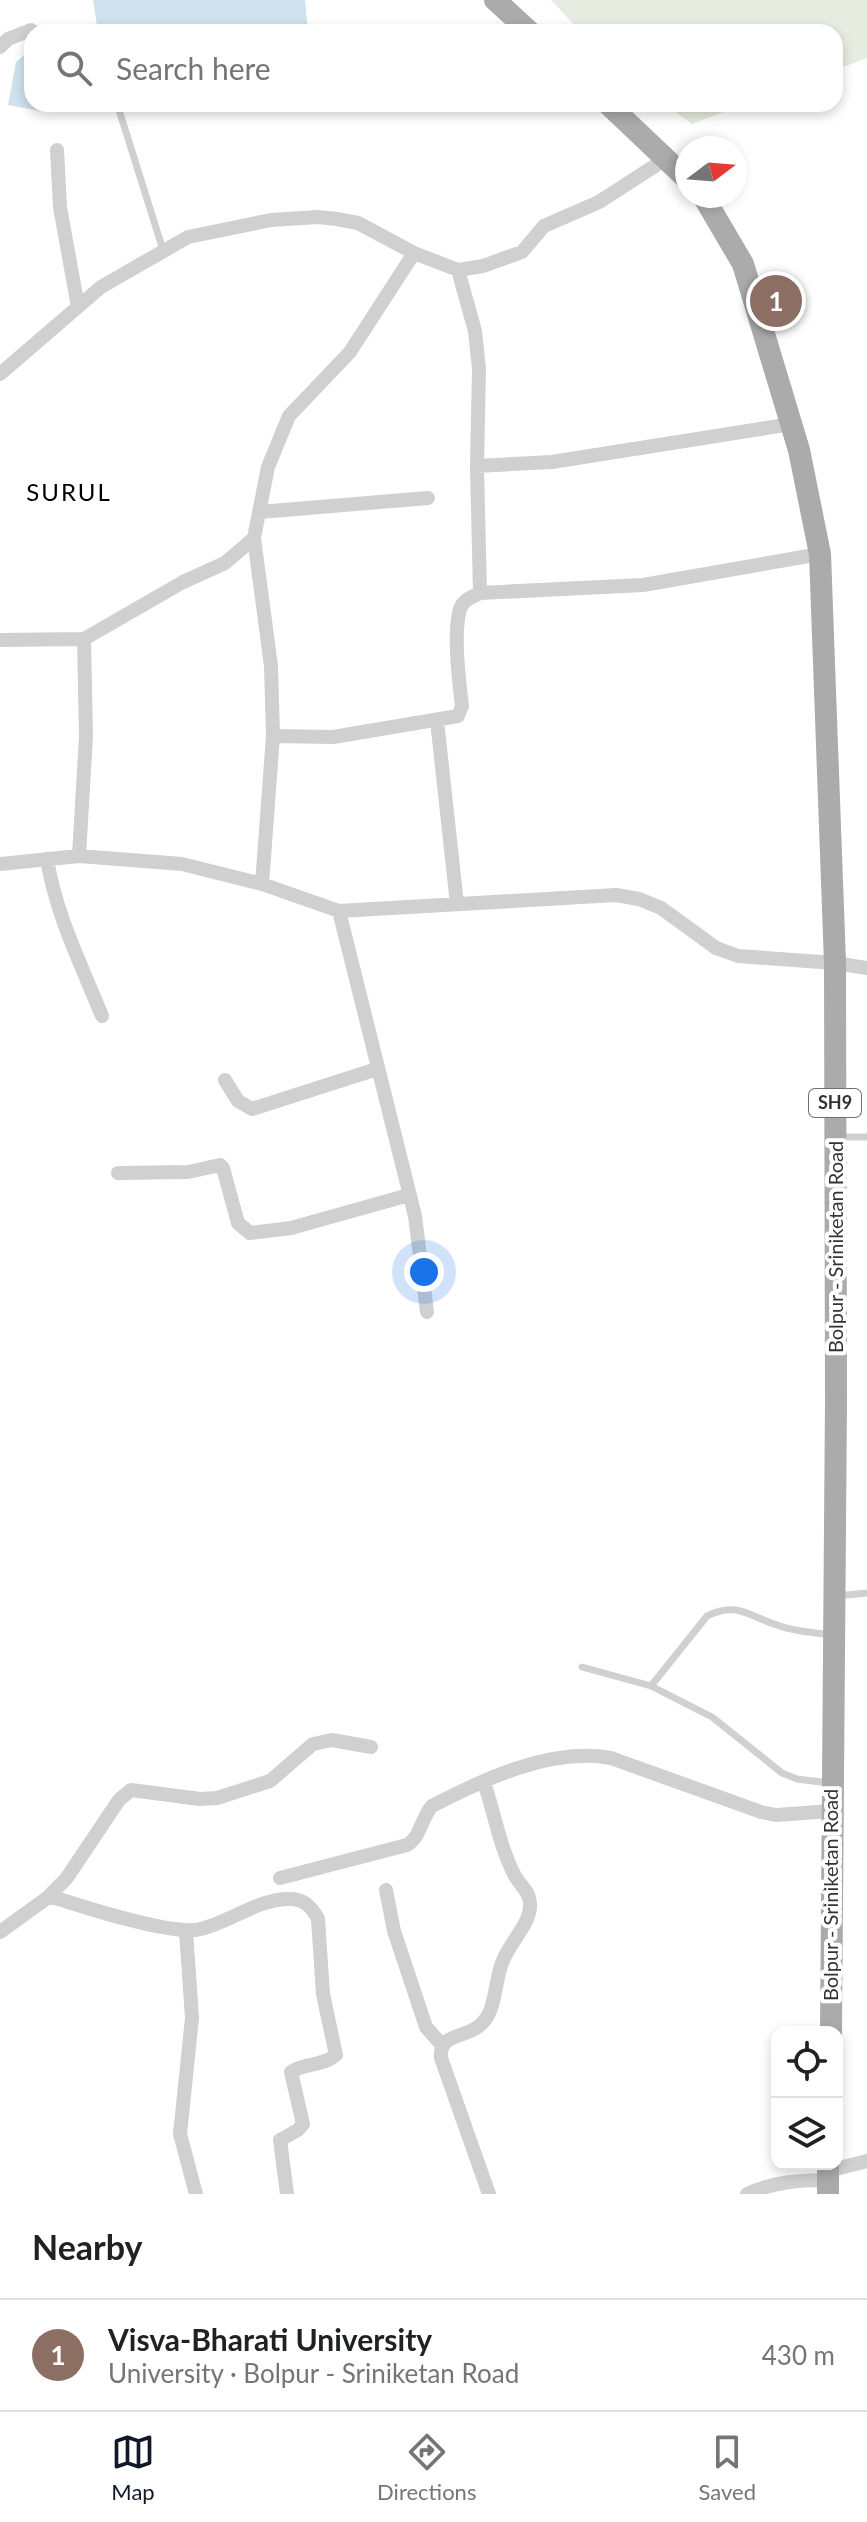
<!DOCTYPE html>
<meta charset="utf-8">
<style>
:root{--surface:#fff;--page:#f2f2f2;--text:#202124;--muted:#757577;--line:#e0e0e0;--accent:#111827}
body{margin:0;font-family:Lato,sans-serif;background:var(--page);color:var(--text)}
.controls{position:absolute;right:24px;bottom:24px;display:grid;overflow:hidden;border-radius:16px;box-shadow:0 4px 12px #0003}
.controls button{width:72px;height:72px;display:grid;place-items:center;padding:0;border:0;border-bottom:2px solid var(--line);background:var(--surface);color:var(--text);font:40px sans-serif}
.compass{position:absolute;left:675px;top:136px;width:72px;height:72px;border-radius:50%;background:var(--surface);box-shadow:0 4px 12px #0003;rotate:74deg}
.you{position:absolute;left:424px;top:1272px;width:28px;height:28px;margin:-20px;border:6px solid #fff;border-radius:50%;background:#1a73e8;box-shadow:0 0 0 12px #1a73e833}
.badge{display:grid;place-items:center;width:52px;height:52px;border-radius:50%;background:var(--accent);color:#fff;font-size:26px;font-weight:700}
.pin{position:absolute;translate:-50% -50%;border:4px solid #fff;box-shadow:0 2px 8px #0006}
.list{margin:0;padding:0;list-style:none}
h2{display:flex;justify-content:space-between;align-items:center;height:104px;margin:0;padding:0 32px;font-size:34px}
h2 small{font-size:26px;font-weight:400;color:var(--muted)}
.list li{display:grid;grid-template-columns:52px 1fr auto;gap:24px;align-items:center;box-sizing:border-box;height:112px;padding:0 32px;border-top:2px solid var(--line)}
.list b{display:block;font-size:30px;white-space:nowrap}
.list p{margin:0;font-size:26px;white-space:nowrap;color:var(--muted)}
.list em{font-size:26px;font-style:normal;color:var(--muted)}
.icon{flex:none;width:44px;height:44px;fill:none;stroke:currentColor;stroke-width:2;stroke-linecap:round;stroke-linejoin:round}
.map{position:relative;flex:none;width:867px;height:2194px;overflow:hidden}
.search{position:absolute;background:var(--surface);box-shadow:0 4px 12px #0003;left:24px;right:24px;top:24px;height:88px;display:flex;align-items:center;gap:20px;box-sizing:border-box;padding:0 28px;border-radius:24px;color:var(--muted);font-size:30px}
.sheet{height:216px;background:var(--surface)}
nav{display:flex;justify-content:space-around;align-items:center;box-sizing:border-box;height:112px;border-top:2px solid var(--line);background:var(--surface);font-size:22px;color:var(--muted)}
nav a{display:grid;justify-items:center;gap:4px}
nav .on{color:var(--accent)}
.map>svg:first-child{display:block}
.green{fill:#e6ecdf}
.water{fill:#cfe2ee}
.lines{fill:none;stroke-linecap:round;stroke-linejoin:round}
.lane{stroke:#d0d0d0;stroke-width:7}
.street{stroke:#d0d0d0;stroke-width:14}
.primary{stroke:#ababab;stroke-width:22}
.labels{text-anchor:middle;stroke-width:8;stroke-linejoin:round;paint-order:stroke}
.shield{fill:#fff;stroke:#707070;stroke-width:2}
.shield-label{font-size:18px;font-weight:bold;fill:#333}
.street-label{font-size:20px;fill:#333;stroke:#fff}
.quarter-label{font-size:24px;letter-spacing:2px;fill:#000;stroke:#fff}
</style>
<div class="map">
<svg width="867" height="2194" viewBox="0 0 867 2194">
<rect width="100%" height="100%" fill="#fff"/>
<!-- green -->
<path class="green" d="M 551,0 L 867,0 L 867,58 L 835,70 L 835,32 L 581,32 Z
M 665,104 L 745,104 L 692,124 Z"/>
<!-- water -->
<path class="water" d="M 93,0 L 305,0 L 308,32 L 98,32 Z
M 32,48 L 32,104 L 63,105 L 40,111 L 8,105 L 16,62 Z"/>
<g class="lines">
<!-- lane -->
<path class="lane" d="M 120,113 L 163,250
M 837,1137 L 867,1137
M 837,1596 L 867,1593
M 582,1667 L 651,1686 L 712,1717 L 782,1773 L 797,1779 L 829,1783
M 651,1686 L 707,1616 C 739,1601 749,1617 780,1626 C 795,1632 814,1632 831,1635"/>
<!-- street -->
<path class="street" d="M 0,47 L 8,39 L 31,30
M 57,150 L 60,207 L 78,307
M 458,270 L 475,331 L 479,369 L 477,466 L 480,593
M 0,374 L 101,287 L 188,237 L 271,220 L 318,217 L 337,219 L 358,223 L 414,253 L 458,270 L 483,266 L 522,252 L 544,226 L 599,202 L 667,158
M 477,466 L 552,462 L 791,424
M 260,512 L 428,498
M 254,538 L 271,666 L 273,736 L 262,884
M 0,640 L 84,639 L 183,582 L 225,563 L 254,538 L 268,467 L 289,416 L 350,352 L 414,253
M 437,721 L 457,904
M 273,736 L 333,737 L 458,716 L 462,706 C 459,681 453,633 460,609 C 463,600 472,597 480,593 L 643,585 L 820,554
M 79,856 L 86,736 L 84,639
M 47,859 C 56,915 81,964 102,1016
M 0,864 L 79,856 L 182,864 L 262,884 L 339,911 L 616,895 L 639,899 L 661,908 L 716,948 L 738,956 L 835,963 L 867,968
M 339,911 L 415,1216 L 427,1312
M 225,1080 L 238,1101 L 252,1109 L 377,1069
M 118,1173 L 188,1172 L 220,1165 L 223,1168 L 238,1223 L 250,1233 L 291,1228 L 409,1195
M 484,1782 C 494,1812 500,1848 515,1876 C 520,1885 530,1892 530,1903 C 532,1923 508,1944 502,1963 C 494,1983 497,2012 479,2026 C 463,2039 439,2033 441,2058 L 489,2194
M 280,1878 L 407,1845 C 421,1837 421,1818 432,1806 C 484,1779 552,1747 611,1758 L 761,1812 L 776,1815 L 832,1811
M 386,1890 L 394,1931 L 426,2027 L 441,2044
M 47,1898 L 66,1879 L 119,1800 L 131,1790 L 200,1799 L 217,1798 L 270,1781 L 313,1744 L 332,1740 L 371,1747
M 186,1931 L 192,2018 L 180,2134 L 196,2194
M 0,1932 L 47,1898 L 56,1898 C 87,1908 173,1936 201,1929 C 230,1922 260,1898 290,1899 C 304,1899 312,1907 318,1919 L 323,1994 L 336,2055 C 323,2066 304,2063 291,2072 L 303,2124 L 298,2130 L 280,2140 L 287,2194
M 828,2171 L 867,2161
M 747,2194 C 773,2182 799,2180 828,2180"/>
<!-- primary -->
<path class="primary" d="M 495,0 L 530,32
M 608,104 L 687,179
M 703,196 L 743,264 L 799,450 L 820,554 L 835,963 L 836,1401 L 831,2032
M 828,2194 L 828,2164"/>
</g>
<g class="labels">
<!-- shield labels -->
<rect class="shield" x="809" y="1089" width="52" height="28" rx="6"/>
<g class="shield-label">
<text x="835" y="1109">SH9</text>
</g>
<!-- street labels -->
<g class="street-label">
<text transform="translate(836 1247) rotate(-90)" y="7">Bolpur - Sriniketan Road</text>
<text transform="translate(831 1895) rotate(-90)" y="7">Bolpur - Sriniketan Road</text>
</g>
<!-- quarter labels -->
<g class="quarter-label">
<text x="69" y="501">SURUL</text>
</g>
</g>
</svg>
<div class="controls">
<button><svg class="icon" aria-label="locate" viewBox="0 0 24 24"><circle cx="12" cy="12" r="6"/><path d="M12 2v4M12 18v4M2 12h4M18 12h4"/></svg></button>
<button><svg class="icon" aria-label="layers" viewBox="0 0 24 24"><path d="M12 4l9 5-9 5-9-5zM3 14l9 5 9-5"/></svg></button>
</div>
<svg class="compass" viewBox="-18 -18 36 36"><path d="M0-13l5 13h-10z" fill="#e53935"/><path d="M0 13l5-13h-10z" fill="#757577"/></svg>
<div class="you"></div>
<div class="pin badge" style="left:776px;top:301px;background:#8d6e63">1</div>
<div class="search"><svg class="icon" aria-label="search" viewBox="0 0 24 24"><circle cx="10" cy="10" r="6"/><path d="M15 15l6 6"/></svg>Search here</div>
</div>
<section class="sheet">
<h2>Nearby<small></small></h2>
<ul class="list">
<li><span class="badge" style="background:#8d6e63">1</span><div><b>Visva-Bharati University</b><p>University · Bolpur - Sriniketan Road</p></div><em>430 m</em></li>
</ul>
</section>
<nav>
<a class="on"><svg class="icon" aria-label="map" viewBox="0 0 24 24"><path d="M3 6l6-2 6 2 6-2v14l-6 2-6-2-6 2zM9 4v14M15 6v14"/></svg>Map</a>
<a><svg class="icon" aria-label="directions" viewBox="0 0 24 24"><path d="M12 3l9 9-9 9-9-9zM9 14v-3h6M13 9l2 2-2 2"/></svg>Directions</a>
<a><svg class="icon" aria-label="saved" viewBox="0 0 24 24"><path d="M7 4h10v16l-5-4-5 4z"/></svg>Saved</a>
</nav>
